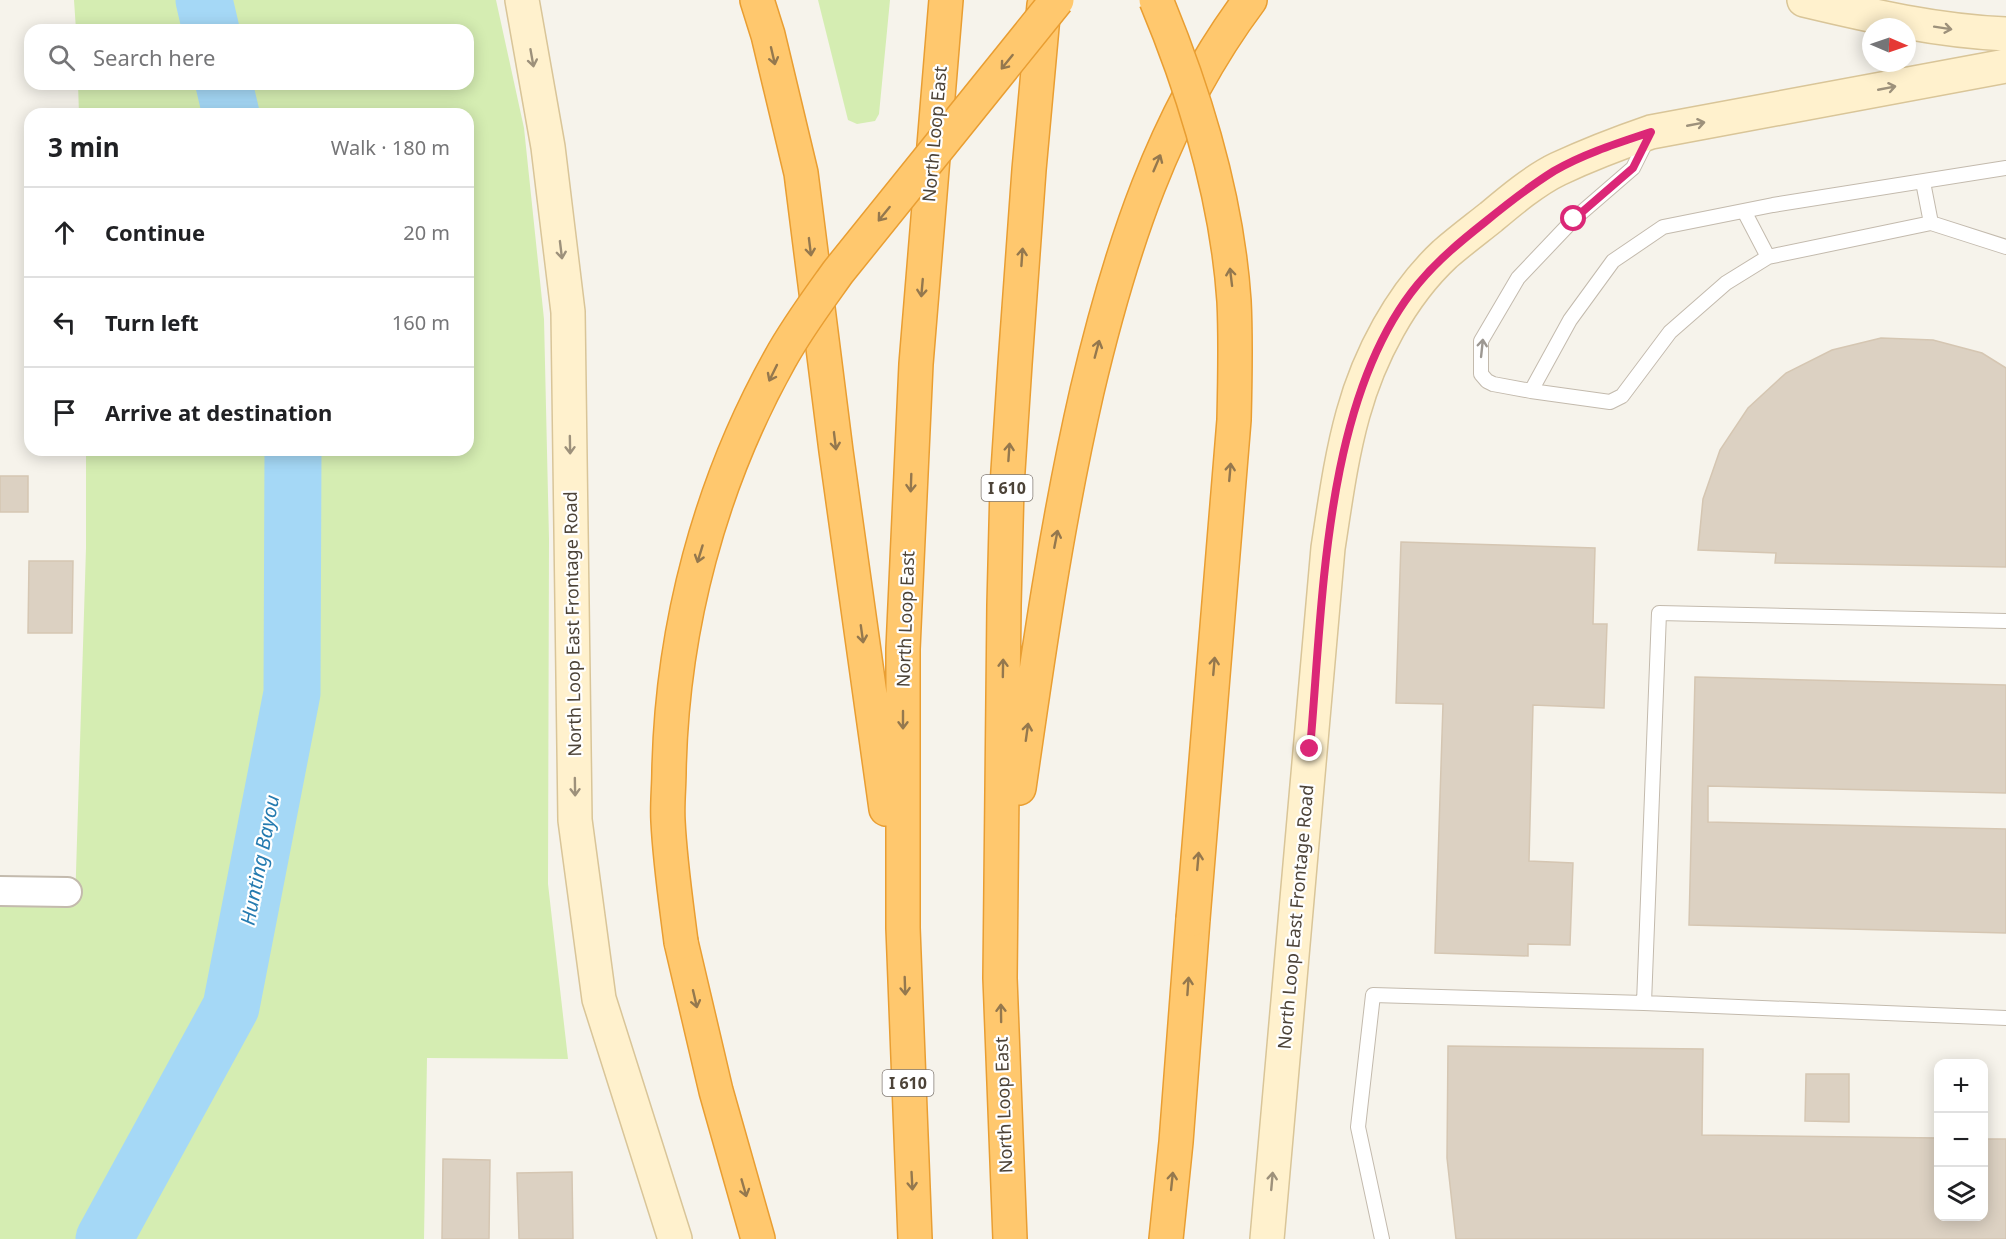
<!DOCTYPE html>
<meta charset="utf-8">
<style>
:root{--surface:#fff;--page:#f6f6f6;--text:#202124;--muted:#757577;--line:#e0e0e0}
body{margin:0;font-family:"Noto Sans",sans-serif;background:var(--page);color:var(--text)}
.controls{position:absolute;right:18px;bottom:18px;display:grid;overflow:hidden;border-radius:12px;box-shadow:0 3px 15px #0003}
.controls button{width:54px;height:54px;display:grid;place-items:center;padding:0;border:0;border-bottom:2px solid var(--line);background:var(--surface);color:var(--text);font:30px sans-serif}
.compass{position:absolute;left:1862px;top:18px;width:54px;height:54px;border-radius:50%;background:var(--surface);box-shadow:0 3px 15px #0003;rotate:92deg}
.stop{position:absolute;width:18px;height:18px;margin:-14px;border:4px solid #db2777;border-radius:50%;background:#fff}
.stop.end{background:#db2777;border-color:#fff;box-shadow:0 2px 6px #0008}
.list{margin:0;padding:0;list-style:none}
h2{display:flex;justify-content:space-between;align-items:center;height:78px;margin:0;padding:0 24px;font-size:26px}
h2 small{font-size:20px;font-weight:400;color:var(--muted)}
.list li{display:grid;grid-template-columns:39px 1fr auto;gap:18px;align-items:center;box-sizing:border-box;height:90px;padding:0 24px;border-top:2px solid var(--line)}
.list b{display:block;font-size:22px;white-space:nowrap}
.list em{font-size:20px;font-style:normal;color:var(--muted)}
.icon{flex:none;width:33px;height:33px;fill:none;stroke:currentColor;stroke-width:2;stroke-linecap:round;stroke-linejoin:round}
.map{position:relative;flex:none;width:2006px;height:1239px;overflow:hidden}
.search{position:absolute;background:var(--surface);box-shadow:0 3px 15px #0003;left:24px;top:24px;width:450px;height:66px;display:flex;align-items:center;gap:15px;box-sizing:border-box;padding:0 21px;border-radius:18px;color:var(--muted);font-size:22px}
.panel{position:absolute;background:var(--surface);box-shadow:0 3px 15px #0003;left:24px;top:108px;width:450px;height:348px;border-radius:18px}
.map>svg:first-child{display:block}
.green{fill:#d5edb2}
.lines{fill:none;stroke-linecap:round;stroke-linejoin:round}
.river{stroke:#a5d8f6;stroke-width:57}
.building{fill:#dcd1c2;stroke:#d5c6b2;stroke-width:1.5}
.service-casing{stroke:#c3baad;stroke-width:16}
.minor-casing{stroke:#c3baad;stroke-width:32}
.secondary-casing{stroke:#d9c598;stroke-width:36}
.motorway-casing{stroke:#e99e32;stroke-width:36}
.service{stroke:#fff;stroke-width:14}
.minor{stroke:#fff;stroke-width:28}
.secondary{stroke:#fff1cd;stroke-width:33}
.motorway{stroke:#ffc86e;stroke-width:33}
.motorway-bridge-casing{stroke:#e99e32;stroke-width:36;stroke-linecap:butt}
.motorway-bridge{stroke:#ffc86e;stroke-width:33}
.oneway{stroke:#9d917b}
.oneway2{stroke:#94784e}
.oneway3{stroke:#9d9892}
.route{stroke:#db2777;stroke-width:8}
.labels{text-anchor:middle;stroke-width:4.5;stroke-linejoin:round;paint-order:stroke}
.shield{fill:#fff;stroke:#827b74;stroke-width:1.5}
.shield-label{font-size:16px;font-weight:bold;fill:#4c4338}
.street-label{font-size:18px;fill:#4c4338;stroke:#fff}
.water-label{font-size:20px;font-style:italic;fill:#257bb0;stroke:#fff}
</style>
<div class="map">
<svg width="2006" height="1239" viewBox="0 0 2006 1239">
<rect width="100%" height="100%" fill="#f6f3eb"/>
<!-- green -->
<path class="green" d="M 74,0 L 496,0 L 524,128 L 544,319 L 549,539 L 548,884 L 568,1059 L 427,1058 L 424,1239 L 0,1239 L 0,904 L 75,905 L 86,548 L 86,450 L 468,450 L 468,114 L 79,114 L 78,84 L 468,84 L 468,30 L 76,30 Z
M 818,0 L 890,0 L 879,114 L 875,121 L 857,124 L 848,120 Z"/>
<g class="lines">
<!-- river -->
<path class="river" d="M 204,0 L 211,30
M 224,84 L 231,114
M 104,1239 L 231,1007 L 292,693 L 293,450"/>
</g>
<!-- building -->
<path class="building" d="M 1881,338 L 1933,340 L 1982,353 L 2006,368 L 2006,567 L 1775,563 L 1776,553 L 1698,550 L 1703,499 L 1720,450 L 1748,408 L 1786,373 L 1832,350 Z
M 0,476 L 28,476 L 28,512 L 0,512 Z
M 1401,542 L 1595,548 L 1593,624 L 1607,624 L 1604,708 L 1533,705 L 1529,861 L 1573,863 L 1570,945 L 1528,944 L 1528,956 L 1435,953 L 1443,704 L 1396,703 Z
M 29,561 L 73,561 L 72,633 L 28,633 Z
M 1695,677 L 2006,685 L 2006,793 L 1708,786 L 1708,822 L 2006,829 L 2006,933 L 1689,925 Z
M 1448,1046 L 1703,1049 L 1702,1135 L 1938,1138 L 1938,1216 L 1984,1216 L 1984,1139 L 2006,1139 L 2006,1239 L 1456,1239 L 1447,1158 Z
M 1806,1074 L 1849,1074 L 1849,1122 L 1805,1121 Z
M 443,1159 L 490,1160 L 489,1239 L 442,1239 Z
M 572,1172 L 573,1239 L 519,1239 L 517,1173 Z"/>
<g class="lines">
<!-- service casing -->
<g class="service-casing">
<path id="service" d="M 1649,136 L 1633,168 L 1574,219 L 1518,278 L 1481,341 L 1481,374 L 1487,381 L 1493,384 L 1531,391 L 1610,402 L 1622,396 L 1670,332 L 1726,283 L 1768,257 L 1931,223 L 2006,247
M 1923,182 L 1931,223
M 1744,211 L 1768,257
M 1531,391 L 1570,320 L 1613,261 L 1663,227 L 1773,205 L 2006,168
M 1644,1003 L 2006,1018
M 1382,1239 L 1358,1127 L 1373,995 L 1644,1003 L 1659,613 L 2006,621"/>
</g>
<!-- minor casing -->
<g class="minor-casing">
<path id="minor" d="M 0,891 L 67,892"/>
</g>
<!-- secondary casing -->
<g class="secondary-casing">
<path id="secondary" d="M 522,0 L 548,147 L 568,312 L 575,820 L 599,999 L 675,1239
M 1804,0 C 1871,16 1937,31 2006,34
M 1267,1239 L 1328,548 C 1335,503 1341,457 1353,414 C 1369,356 1401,295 1445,254 C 1460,241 1476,229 1491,217 C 1510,201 1535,180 1558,169 C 1588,155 1619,143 1651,132 L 2006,66"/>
</g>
<!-- motorway casing -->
<g class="motorway-casing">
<path id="motorway" d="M 757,0 L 768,35 L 801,173 L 836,451 L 886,809
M 1019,788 C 1038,655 1057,522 1087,391 C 1120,251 1163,116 1250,0
M 681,942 L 716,1091 L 758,1239
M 915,1239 L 903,928 L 903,649 L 916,364 L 946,0
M 1010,1239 L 1000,978 L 1004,605 L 1007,486 L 1015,364 L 1029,170 L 1044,5
M 1166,1239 L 1176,1142 L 1193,919"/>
</g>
<!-- service -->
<use href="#service" class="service"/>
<!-- minor -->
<use href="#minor" class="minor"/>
<!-- secondary -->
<use href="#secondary" class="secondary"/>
<!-- motorway -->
<use href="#motorway" class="motorway"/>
<!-- motorway-bridge casing -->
<g class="motorway-bridge-casing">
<path id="motorway-bridge" d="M 1156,0 C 1196,96 1227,197 1234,301 C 1236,341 1235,381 1234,420 L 1193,919
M 681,942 C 676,902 670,862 668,821 C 667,804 669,787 669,771 C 672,627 710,484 780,359 C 797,328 818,300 838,272 L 1057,0"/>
</g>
<!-- motorway-bridge -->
<use href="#motorway-bridge" class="motorway-bridge"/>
</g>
<!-- one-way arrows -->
<defs><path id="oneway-shaft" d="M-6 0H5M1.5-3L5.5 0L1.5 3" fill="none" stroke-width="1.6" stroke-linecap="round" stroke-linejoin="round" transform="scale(1.5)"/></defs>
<g class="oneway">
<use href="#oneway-shaft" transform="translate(1943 28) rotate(9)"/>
<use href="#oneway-shaft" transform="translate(532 58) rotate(80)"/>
<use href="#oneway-shaft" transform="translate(1887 88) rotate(-11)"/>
<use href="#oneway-shaft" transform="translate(1696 124) rotate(-11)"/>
<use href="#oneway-shaft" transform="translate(561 250) rotate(83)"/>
<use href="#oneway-shaft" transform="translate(570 445) rotate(89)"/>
<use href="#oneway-shaft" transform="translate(575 787) rotate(89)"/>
<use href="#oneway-shaft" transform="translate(1272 1181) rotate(-85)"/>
</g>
<g class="oneway2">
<use href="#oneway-shaft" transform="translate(773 56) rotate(77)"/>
<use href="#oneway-shaft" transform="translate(1007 62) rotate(129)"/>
<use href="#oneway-shaft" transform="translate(1157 163) rotate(-67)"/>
<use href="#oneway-shaft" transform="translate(884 214) rotate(129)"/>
<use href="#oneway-shaft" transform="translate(810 247) rotate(83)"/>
<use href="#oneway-shaft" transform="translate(1022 257) rotate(-86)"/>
<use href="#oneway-shaft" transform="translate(1231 277) rotate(-97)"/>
<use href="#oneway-shaft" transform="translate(922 288) rotate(95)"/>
<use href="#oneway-shaft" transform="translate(1097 349) rotate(-75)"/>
<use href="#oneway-shaft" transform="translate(773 373) rotate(116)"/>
<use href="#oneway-shaft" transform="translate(835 441) rotate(83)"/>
<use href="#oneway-shaft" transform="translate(1009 452) rotate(-86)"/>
<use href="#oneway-shaft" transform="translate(1230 472) rotate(-85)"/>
<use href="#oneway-shaft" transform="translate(911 483) rotate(92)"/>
<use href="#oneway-shaft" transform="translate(1056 539) rotate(-79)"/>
<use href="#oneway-shaft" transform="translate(700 554) rotate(107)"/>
<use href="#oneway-shaft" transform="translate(862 634) rotate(82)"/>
<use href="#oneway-shaft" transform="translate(1214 666) rotate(-85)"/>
<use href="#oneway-shaft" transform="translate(1003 668) rotate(-89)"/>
<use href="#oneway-shaft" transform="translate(903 720) rotate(90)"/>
<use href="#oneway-shaft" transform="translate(1027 732) rotate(-82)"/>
<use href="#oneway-shaft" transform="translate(1198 861) rotate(-85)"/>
<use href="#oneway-shaft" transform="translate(905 986) rotate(88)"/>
<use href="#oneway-shaft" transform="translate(1188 986) rotate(-86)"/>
<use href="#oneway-shaft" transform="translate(695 999) rotate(77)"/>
<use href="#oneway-shaft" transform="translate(1001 1013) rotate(-91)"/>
<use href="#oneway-shaft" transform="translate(912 1181) rotate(87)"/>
<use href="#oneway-shaft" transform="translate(1172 1181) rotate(-84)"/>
<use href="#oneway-shaft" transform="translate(744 1188) rotate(74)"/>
</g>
<use class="oneway3" href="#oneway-shaft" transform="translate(1482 348) rotate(-84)"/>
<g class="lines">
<!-- route -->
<path class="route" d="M 1310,749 C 1323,605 1323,399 1418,284 C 1438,260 1461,241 1485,222 C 1507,204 1530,186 1554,171 C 1583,154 1618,143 1651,132 L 1633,168 L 1574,219"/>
</g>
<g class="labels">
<!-- shield labels -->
<g class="shield">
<rect x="981.5" y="475" width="51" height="26" rx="4.5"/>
<rect x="882.5" y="1070" width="51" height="26" rx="4.5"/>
</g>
<g class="shield-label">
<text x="1007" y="494">I 610</text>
<text x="908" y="1089">I 610</text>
</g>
<!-- street labels -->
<g class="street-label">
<text transform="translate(935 134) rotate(-85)" y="6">North Loop East</text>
<text transform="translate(906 619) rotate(-88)" y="6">North Loop East</text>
<text transform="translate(573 624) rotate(-91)" y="6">North Loop East Frontage Road</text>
<text transform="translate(1296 917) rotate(-85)" y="6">North Loop East Frontage Road</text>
<text transform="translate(1004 1105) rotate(-92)" y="6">North Loop East</text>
</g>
<!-- water labels -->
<g class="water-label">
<text transform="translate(260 860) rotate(-79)" y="7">Hunting Bayou</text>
</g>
</g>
</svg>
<div class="controls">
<button>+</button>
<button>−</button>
<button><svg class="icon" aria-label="layers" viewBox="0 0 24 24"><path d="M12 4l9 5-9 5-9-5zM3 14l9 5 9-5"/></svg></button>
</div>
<svg class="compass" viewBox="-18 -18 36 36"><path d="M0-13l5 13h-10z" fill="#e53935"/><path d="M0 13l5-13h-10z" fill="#757577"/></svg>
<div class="stop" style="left:1574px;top:219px"></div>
<div class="stop end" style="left:1310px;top:749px"></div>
<div class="search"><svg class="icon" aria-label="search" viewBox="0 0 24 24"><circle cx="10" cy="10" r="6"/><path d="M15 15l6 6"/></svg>Search here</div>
<section class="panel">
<h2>3 min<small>Walk · 180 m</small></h2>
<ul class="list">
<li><svg class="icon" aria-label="ahead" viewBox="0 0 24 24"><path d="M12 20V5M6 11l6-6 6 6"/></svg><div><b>Continue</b></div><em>20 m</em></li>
<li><svg class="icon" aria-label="left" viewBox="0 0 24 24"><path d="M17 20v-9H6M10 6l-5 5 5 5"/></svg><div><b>Turn left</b></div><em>160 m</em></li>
<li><svg class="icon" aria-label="arrive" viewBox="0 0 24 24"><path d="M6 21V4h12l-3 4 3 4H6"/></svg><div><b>Arrive at destination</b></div></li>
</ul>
</section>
</div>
